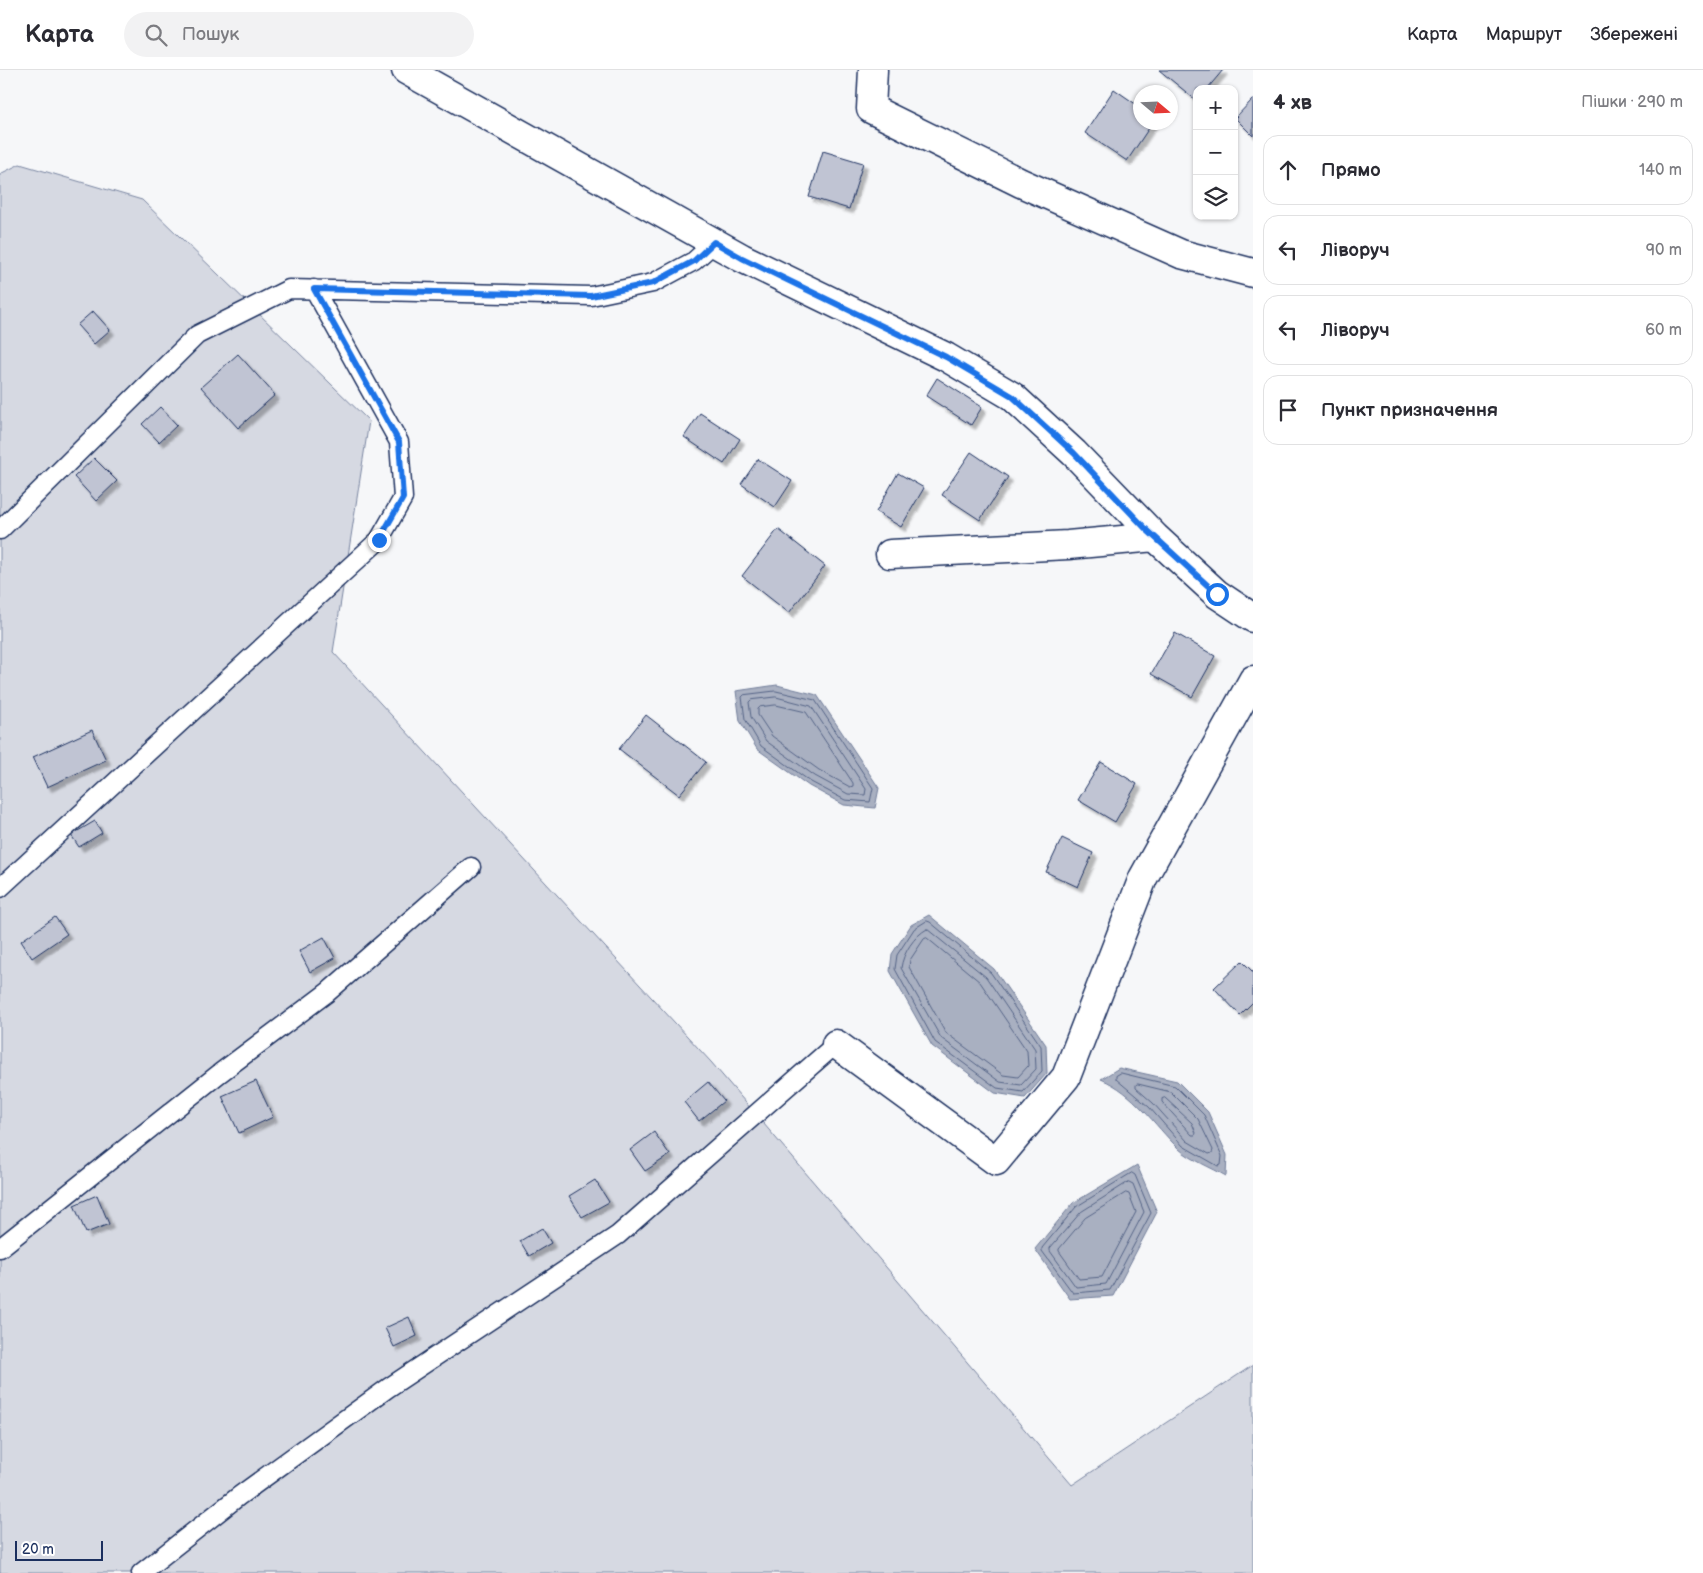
<!DOCTYPE html>
<html lang="uk">
<meta charset="utf-8">
<style>
:root{--surface:#fff;--page:#f2f2f3;--text:#2b2b33;--muted:#7c7c81;--line:#e1e1e2}
body{margin:0;font-family:"Balsamiq Sans",sans-serif;background:var(--page);color:var(--text)}
.controls{position:absolute;right:15px;top:15px;display:grid;overflow:hidden;border-radius:10px;box-shadow:0 1px 4px #0004}
.controls button{width:45px;height:45px;display:grid;place-items:center;padding:0;border:0;border-bottom:1px solid var(--line);background:var(--surface);color:var(--text);font:25px sans-serif}
.compass{position:absolute;left:1133px;top:15px;width:45px;height:45px;border-radius:50%;background:var(--surface);box-shadow:0 1px 4px #0004;rotate:109deg}
.scale{position:absolute;left:15px;bottom:12px;width:88px;box-sizing:border-box;padding-left:5px;border:2px solid #1b2f5e;border-top:0;font-size:14px;line-height:18px;white-space:nowrap;color:#1b2f5e;-webkit-text-stroke:4px #fff;paint-order:stroke}
.stop{position:absolute;width:15px;height:15px;margin:-11px;border:4px solid #1a73e8;border-radius:50%;background:#fff}
.stop.end{background:#1a73e8;border-color:#fff;box-shadow:0 1px 5px #0008}
.list{margin:0;padding:0;list-style:none}
h2{display:flex;justify-content:space-between;align-items:center;height:65px;margin:0;padding:0 20px;font-size:21px}
h2 small{font-size:16px;font-weight:400;color:var(--muted)}
.list li{display:grid;grid-template-columns:32px 1fr auto;gap:15px;align-items:center;box-sizing:border-box;height:70px;margin:0 10px 10px;padding:0 10px;border:1px solid var(--line);border-radius:15px}
.list b{display:block;font-size:19px;white-space:nowrap}
.list em{font-size:16px;font-style:normal;color:var(--muted)}
.icon{flex:none;width:28px;height:28px;fill:none;stroke:currentColor;stroke-width:2;stroke-linecap:round;stroke-linejoin:round}
.map{position:relative;flex:none;width:1253px;height:1503px;overflow:hidden}
header{display:flex;align-items:center;gap:30px;box-sizing:border-box;height:70px;padding:0 25px;background:var(--surface);border-bottom:1px solid var(--line)}
header strong{font-size:24px}
nav{display:flex;gap:28px;margin-inline-start:auto;font-size:18px}
.search{width:350px;height:45px;background:var(--page);display:flex;align-items:center;gap:12px;box-sizing:border-box;padding:0 18px;border-radius:28px;color:var(--muted);font-size:19px}
main{display:flex}
aside{flex:1;background:var(--surface)}
.map>svg:first-child{display:block}
.green{fill:#d6d9e2;stroke:#7884a0}
.water{fill:#a9b0c1;stroke:#707c99}
.lines{fill:none;stroke-linecap:round;stroke-linejoin:round}
.shore{stroke:#546386;stroke-width:1}
.building{fill:#c0c4d3;stroke:#1b2f5e;filter:url(#shadow)}
.service-casing{stroke:#1b2f5e;stroke-width:21}
.minor-casing{stroke:#1b2f5e;stroke-width:31}
.service{stroke:#fff;stroke-width:18}
.minor{stroke:#fff;stroke-width:28}
.route{stroke:#1a73e8;stroke-width:6}
</style>
<header>
<strong>Карта</strong>
<div class="search"><svg class="icon" aria-label="search" viewBox="0 0 24 24"><circle cx="10" cy="10" r="6"/><path d="M15 15l6 6"/></svg>Пошук</div>
<nav><a>Карта</a><a>Маршрут</a><a>Збережені</a></nav>
</header>
<main>
<div class="map">
<svg width="1253" height="1503" viewBox="0 0 1253 1503">
<defs>
<filter id="shadow"><feDropShadow dx="4.5" dy="4.5" stdDeviation="1" flood-color="#0004"/></filter>
</defs>
<rect width="100%" height="100%" fill="#f6f7f9"/>
<filter id="ink" filterUnits="userSpaceOnUse"><feTurbulence type="fractalNoise" baseFrequency=".02" numOctaves="2"/><feDisplacementMap in="SourceGraphic" scale="10" xChannelSelector="R" yChannelSelector="G"/><feConvolveMatrix kernelMatrix="1 2 1 2 8 2 1 2 1" color-interpolation-filters="sRGB"/></filter>
<g filter="url(#ink)">
<!-- green -->
<path class="green" d="M 20,94 L 142,130 L 369,351 L 333,582 L 711,992 L 1072,1415 L 1253,1295 L 1253,1503 L 0,1503 L 0,104 Z"/>
<!-- water -->
<path class="water" d="M 777,615 L 817,625 L 879,718 L 875,738 L 844,735 L 809,716 L 757,679 L 740,651 L 736,621 Z
M 929,845 L 994,899 L 1046,975 L 1047,1003 L 1025,1028 L 995,1023 L 932,976 L 890,901 L 892,884 L 911,855 Z
M 1119,998 L 1177,1011 L 1208,1042 L 1227,1085 L 1226,1106 C 1212,1098 1190,1089 1179,1079 C 1153,1054 1135,1023 1101,1009 Z
M 1137,1095 L 1157,1142 L 1113,1226 L 1070,1229 L 1035,1179 L 1073,1133 Z"/>
<g class="lines">
<!-- shore -->
<path class="shore" d="M 776,621 L 815,630 L 873,718 L 870,732 L 845,730 L 811,712 L 761,676 L 745,649 L 742,627 L 744,625 Z
M 776,627 L 811,636 L 866,719 L 865,725 L 848,724 L 815,706 L 766,671 L 751,647 L 749,632 L 751,630 Z
M 776,635 L 806,642 L 853,713 L 853,716 L 850,717 L 819,700 L 772,666 L 758,645 L 758,639 L 760,637 Z
M 927,851 L 930,852 L 991,903 L 1041,976 L 1042,1001 L 1023,1022 L 997,1018 L 935,972 L 895,899 L 897,885 L 914,859 Z
M 927,859 L 986,907 L 1035,979 L 1036,999 L 1021,1015 L 1000,1012 L 941,968 L 901,898 C 903,883 914,866 927,859 Z
M 927,868 L 980,912 L 1027,981 L 1028,996 L 1018,1007 L 1003,1005 L 946,963 L 909,897 L 910,890 L 924,869 Z
M 1121,1003 L 1175,1016 L 1204,1045 L 1222,1086 L 1221,1095 L 1218,1096 L 1183,1076 L 1149,1037 L 1116,1009 L 1116,1006 Z
M 1138,1014 L 1171,1022 L 1198,1049 L 1213,1080 L 1212,1083 L 1209,1084 L 1187,1071 L 1153,1033 L 1136,1018 L 1136,1015 Z
M 1165,1028 L 1192,1053 L 1196,1063 L 1195,1065 L 1192,1065 L 1162,1032 L 1162,1029 Z
M 1132,1103 L 1135,1105 L 1151,1143 L 1110,1220 L 1073,1223 L 1042,1181 L 1042,1178 L 1076,1137 Z
M 1129,1112 L 1133,1114 L 1144,1142 L 1106,1214 L 1076,1217 L 1050,1181 L 1050,1178 L 1081,1142 Z
M 1126,1123 L 1129,1124 L 1136,1142 L 1102,1207 L 1079,1209 L 1059,1181 L 1059,1179 L 1085,1148 Z"/>
</g>
<!-- building -->
<path class="building" d="M 1159,0 L 1223,0 L 1207,19 L 1197,19 L 1197,31 Z
M 1114,19 L 1140,37 L 1140,52 L 1153,52 L 1127,91 L 1085,63 Z
M 1253,29 L 1253,66 L 1235,48 Z
M 823,81 L 863,93 L 849,139 L 809,127 Z
M 93,241 L 110,260 L 94,274 L 77,255 Z
M 238,284 L 275,325 L 238,358 L 201,317 Z
M 937,308 L 982,337 L 971,355 L 926,326 Z
M 160,337 L 177,355 L 159,372 L 142,354 Z
M 700,343 L 740,369 L 724,394 L 684,367 Z
M 971,382 L 1008,407 L 980,450 L 942,425 Z
M 94,388 L 117,411 L 96,431 L 74,407 Z
M 758,389 L 792,411 L 775,437 L 741,414 Z
M 898,403 L 924,418 L 901,457 L 876,442 Z
M 778,459 L 825,496 L 789,543 L 742,506 Z
M 1175,563 L 1215,586 L 1192,627 L 1151,604 Z
M 646,645 L 706,692 L 679,725 L 619,679 Z
M 92,660 L 106,690 L 47,717 L 33,687 Z
M 1101,692 L 1137,714 L 1115,752 L 1078,730 Z
M 95,751 L 102,763 L 79,777 L 71,765 Z
M 1062,768 L 1093,783 L 1078,817 L 1046,802 Z
M 55,847 L 67,864 L 32,888 L 21,871 Z
M 324,867 L 335,888 L 310,902 L 299,881 Z
M 1242,891 L 1253,902 L 1253,932 L 1240,945 L 1214,918 Z
M 256,1011 L 273,1047 L 239,1063 L 222,1026 Z
M 708,1012 L 724,1031 L 699,1051 L 684,1032 Z
M 654,1062 L 670,1085 L 645,1101 L 630,1080 Z
M 595,1110 L 609,1132 L 582,1147 L 569,1126 Z
M 97,1125 L 109,1154 L 86,1163 L 74,1135 Z
M 542,1158 L 551,1173 L 529,1186 L 520,1171 Z
M 409,1247 L 417,1266 L 394,1277 L 385,1258 Z"/>
<g class="lines">
<!-- service casing -->
<g class="service-casing">
<path id="service" d="M 0,460 L 197,265 L 289,219 L 591,226 L 653,213 L 694,191 L 714,173
M 0,818 L 379,470 L 403,428 L 399,372 L 314,219
M 0,1178 L 220,1003 L 328,922 L 471,797
M 141,1503 L 239,1426 L 388,1318 L 618,1165 L 836,974"/>
</g>
<!-- minor casing -->
<g class="minor-casing">
<path id="minor" d="M 406,0 L 742,188 L 946,287 L 1012,326 L 1074,383 L 1155,467 L 1217,524 L 1253,548
M 873,0 L 871,39 L 1021,113 L 1181,184 L 1253,203
M 890,484 L 1068,475 L 1155,467
M 836,974 L 996,1091 L 1066,1007 L 1143,808 L 1253,610"/>
</g>
<!-- service -->
<use href="#service" class="service"/>
<!-- minor -->
<use href="#minor" class="minor"/>
</g>
</g>
<g class="lines" filter="url(#ink)">
<!-- route -->
<path class="route" d="M 379,470 L 403,428 L 399,372 L 314,219 L 591,226 L 653,213 L 694,191 L 714,172 L 742,188 L 946,287 L 1012,326 L 1074,383 L 1146,459 L 1217,524"/>
</g>
</svg>
<div class="controls">
<button>+</button>
<button>−</button>
<button><svg class="icon" aria-label="layers" viewBox="0 0 24 24"><path d="M12 4l9 5-9 5-9-5zM3 14l9 5 9-5"/></svg></button>
</div>
<svg class="compass" viewBox="-18 -18 36 36"><path d="M0-13l5 13h-10z" fill="#e53935"/><path d="M0 13l5-13h-10z" fill="#7c7c81"/></svg>
<div class="scale">20 m</div>
<div class="stop" style="left:1217px;top:524px"></div>
<div class="stop end" style="left:379px;top:470px"></div>
</div>
<aside>
<h2>4 хв<small>Пішки · 290 m</small></h2>
<ul class="list">
<li><svg class="icon" aria-label="ahead" viewBox="0 0 24 24"><path d="M12 20V5M6 11l6-6 6 6"/></svg><div><b>Прямо</b></div><em>140 m</em></li>
<li><svg class="icon" aria-label="left" viewBox="0 0 24 24"><path d="M17 20v-9H6M10 6l-5 5 5 5"/></svg><div><b>Ліворуч</b></div><em>90 m</em></li>
<li><svg class="icon" aria-label="left" viewBox="0 0 24 24"><path d="M17 20v-9H6M10 6l-5 5 5 5"/></svg><div><b>Ліворуч</b></div><em>60 m</em></li>
<li><svg class="icon" aria-label="arrive" viewBox="0 0 24 24"><path d="M6 21V4h12l-3 4 3 4H6"/></svg><div><b>Пункт призначення</b></div></li>
</ul>
</aside>
</main>
